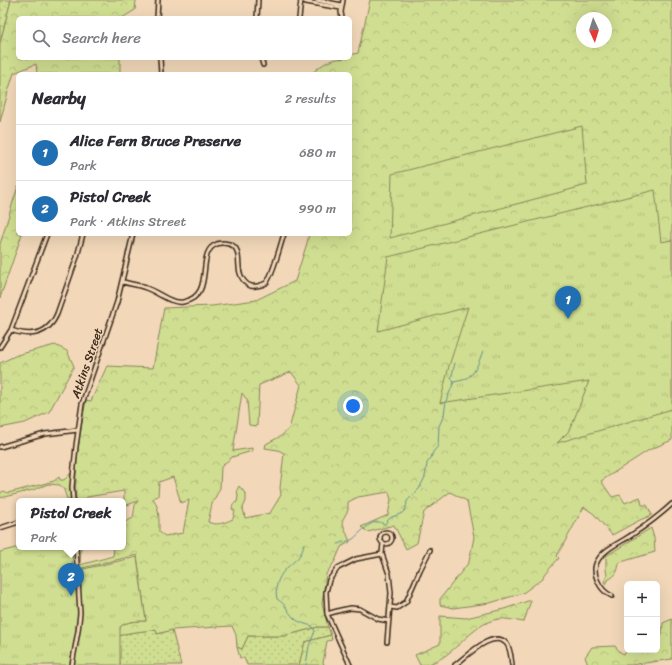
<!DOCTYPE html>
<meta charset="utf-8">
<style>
:root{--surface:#fff;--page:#f2f2f3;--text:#2b2b33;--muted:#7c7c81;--line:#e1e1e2;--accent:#1f6fb2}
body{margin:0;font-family:Sriracha,sans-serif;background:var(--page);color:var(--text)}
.controls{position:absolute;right:12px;bottom:12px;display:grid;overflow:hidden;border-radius:6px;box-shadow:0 4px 16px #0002}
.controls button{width:36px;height:36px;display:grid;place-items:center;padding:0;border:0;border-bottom:1px solid var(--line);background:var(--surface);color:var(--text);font:20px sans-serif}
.compass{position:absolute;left:576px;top:12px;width:36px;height:36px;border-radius:50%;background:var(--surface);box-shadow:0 4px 16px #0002;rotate:176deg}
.you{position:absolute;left:353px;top:406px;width:14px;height:14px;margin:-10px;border:3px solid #fff;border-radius:50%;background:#1a73e8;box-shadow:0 0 0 6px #1a73e833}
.badge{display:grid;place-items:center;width:26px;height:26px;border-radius:50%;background:var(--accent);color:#fff;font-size:13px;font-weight:700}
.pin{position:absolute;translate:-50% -33px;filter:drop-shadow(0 1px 2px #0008)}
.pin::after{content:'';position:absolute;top:21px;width:14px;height:12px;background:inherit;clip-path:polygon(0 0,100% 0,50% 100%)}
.popup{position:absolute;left:16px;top:498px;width:110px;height:52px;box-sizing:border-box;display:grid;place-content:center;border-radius:6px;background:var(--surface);filter:drop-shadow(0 1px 3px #0005);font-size:13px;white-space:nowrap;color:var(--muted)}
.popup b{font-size:15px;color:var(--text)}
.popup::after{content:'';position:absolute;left:50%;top:100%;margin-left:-8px;border:8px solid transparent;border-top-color:var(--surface)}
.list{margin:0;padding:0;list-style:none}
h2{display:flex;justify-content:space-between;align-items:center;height:52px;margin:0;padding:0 16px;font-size:17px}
h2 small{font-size:13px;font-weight:400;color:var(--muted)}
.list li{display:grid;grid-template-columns:26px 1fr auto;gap:12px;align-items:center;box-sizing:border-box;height:56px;padding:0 16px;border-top:1px solid var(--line)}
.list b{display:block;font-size:15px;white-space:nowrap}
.list p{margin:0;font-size:13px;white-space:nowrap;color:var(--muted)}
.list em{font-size:13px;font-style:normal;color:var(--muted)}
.icon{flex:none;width:22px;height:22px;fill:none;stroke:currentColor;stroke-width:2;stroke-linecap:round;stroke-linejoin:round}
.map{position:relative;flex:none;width:672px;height:665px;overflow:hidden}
.search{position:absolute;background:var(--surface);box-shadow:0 4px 16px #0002;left:16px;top:16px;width:336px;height:44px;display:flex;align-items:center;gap:10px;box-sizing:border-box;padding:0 14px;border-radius:6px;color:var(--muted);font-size:15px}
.panel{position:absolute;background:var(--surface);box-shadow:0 4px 16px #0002;left:16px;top:72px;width:336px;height:164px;border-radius:6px}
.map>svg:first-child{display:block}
.grass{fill:url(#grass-dots);stroke:#868458}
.forest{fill:url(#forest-crowns);stroke:#868458;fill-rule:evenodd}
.park{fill:url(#park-tufts);stroke:#868458}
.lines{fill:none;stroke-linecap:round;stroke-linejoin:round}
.stream{stroke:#658f8e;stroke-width:1}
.minor-casing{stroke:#3b2a1e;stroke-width:6}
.minor{stroke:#f2d8b9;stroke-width:3}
.labels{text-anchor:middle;stroke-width:3;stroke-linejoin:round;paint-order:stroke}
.street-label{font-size:12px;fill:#3b2a1e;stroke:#f2d8b9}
</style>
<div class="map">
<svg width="672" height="665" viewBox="0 0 672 665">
<defs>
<pattern id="grass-dots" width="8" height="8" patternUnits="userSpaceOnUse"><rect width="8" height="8" fill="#d0de91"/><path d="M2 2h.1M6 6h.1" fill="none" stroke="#b4bf7d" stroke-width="1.8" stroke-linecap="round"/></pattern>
<pattern id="forest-crowns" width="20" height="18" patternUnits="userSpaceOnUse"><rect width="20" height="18" fill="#d0de91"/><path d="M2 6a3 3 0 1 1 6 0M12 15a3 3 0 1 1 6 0" fill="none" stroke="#b4bf7d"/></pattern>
<pattern id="park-tufts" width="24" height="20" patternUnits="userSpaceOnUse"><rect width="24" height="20" fill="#d0de91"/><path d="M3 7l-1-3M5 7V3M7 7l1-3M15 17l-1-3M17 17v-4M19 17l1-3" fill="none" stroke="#b4bf7d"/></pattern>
</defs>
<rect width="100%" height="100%" fill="#f2d8b9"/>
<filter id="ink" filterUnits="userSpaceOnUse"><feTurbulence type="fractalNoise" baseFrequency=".025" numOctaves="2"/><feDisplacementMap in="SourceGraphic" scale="8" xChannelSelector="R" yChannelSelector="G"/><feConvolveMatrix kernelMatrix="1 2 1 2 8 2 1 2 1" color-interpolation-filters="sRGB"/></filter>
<g filter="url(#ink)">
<!-- grass -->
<path class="grass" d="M 0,0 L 11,0 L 0,43 Z
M 318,627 L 328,627 L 331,635 L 305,642 L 299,665 L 247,665 L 244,658 L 240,658 L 237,647 L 242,649 L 248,636 L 284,636 Z
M 156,629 L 157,634 L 172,630 L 181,665 L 120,665 L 119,636 C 131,631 144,632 156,629 Z"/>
<!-- forest -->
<path class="forest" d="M 11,0 L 136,0 L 135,10 L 122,18 L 18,18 L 18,58 L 120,58 L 120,74 L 37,74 L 36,64 L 14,73 L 8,92 L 0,122 L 0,43 Z
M 370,0 L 672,0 L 672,440 L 649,450 L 601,481 L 612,497 L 620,495 L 625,503 L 640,497 L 642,505 L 647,505 L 652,515 L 640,520 L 612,535 L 594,514 L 584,507 L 557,556 L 559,558 L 546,573 L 543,578 L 523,593 L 490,603 L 453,608 L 440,605 L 440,599 L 469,562 L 474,537 L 467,501 L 450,492 L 424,512 L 417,543 L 406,549 L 394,525 L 368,532 L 361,527 L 388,515 L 391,500 L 389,492 L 358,497 L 348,502 L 348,510 L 342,521 L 350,542 L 341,547 L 335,561 L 326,574 L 322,604 L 328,627 L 318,627 L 284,636 L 248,636 L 242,649 L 237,647 L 236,635 L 232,626 L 172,630 L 157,634 L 156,629 C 144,632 131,631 119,636 L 120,627 C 126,621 137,621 146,621 L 137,555 L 78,569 L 77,547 L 81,547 L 80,565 L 113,556 L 114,547 L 123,547 L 123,523 L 133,518 L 135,505 L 138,501 L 127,505 L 124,505 L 124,491 L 87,497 L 86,501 L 76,501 C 74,467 80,433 86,400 L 91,401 L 107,366 L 153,368 L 164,308 L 212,306 L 256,300 L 295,281 L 307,243 L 309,234 L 350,234 L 350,74 L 311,74 C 325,62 331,58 350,58 L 350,55 L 358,53 ZM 582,18 L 606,18 L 606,42 L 582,42 ZM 291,372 L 301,385 L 289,429 L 281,436 L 266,444 L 265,448 L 278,450 L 284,453 L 280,488 L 281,495 L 270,513 L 245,518 L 243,508 L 246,501 L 246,494 L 239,486 L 237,490 L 238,496 L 237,502 L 233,504 L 232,509 L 235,511 L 233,519 C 224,523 217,526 208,522 L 212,504 L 220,488 L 221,467 L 232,457 L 252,451 L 252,448 L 233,451 L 242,393 L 247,400 L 249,425 L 257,426 L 259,385 ZM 173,477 L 181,503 L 189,500 L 183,533 L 165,536 L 159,532 C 159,519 160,509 153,498 L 158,496 L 159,482 Z
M 18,186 L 18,234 L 22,234 L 0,298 L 0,244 Z
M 55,345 L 67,351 L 74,366 L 49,412 L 25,423 L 0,428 L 0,363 L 17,355 Z
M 71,473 L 70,489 L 71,499 L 67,499 L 64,490 L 60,485 L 48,484 L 33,490 L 0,498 L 0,493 L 4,491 L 8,493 L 54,481 L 59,477 L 60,480 L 64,480 Z
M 651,528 L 654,538 L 655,552 L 621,562 L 619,563 C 618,571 616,576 609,579 L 606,584 L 604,582 L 607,575 L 606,570 L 606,556 Z
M 531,600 L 524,622 C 516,621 506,618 499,619 C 470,622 451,665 420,665 L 415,655 L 440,644 L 440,616 L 466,618 L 504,609 Z
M 672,619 L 672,659 L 631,665 L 588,665 L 585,657 L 592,647 L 615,646 L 620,652 L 624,654 L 628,650 L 657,650 L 657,636 L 662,634 L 663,623 Z
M 331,635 L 332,640 L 327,641 L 323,663 L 325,665 L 299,665 L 305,642 Z"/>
<!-- park -->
<path class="park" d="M 582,126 L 587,185 L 390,238 L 392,174 Z
M 655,190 L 661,242 L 672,240 L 672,409 L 557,443 L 568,432 L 573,422 L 589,381 L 440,403 L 449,366 L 468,307 L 378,331 L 388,257 Z
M 19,547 L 73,547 L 72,568 L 79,570 L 137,557 L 146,621 C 137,621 126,621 120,627 L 120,665 L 0,665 L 0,552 Z"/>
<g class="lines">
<!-- stream -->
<path class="stream" d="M 454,382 C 457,381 460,381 463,380 C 477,374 478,362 483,351
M 304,544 C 303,547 303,551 301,553 C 299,558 293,562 290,565 C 279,574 274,586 277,599 C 288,606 286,610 294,618 C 299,623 306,624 312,626 L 315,631 L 309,646 L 306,665
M 338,544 C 342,541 349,542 353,539 C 359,534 371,520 379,522 C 381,522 383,524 385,524 C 387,521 389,518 392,517 C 402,513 406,514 407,501 L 419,489 L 425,477 L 427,463 L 431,458 L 433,452 L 438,446 L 439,426 L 444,415 L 446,401 L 454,382 L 451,379 L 455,363"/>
<!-- minor casing -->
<g class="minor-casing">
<path id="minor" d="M 302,0 L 306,2 L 341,8
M 316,0 L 342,5
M 157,18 L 158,0
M 257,18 L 258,0
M 299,18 L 301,0
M 342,18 L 341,12 L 343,0
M 160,58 L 161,74
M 261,58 L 263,65
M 123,282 C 130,284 139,285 146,288 C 158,292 171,304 183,302 C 217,296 194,252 217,244 C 221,242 225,243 229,244 C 242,247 237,264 240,273 C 241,278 246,285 251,286 C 255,287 263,285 266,283 C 272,278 281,243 284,234
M 11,330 C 30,337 48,335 57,314 L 77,257 L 83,234
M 0,347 L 11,330 L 47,234
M 0,447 L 45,434 L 78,430
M 73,501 L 72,487 L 76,446 L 82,404 L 117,302 L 133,234
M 0,528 L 19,522
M380 538a6 6 0 1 1 12 0a6 6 0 1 1-12 0Z
M 383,543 L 382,554 L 389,574 L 391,593 L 387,642
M 612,596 C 600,591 590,572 598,560 C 605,548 622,542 633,534 C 647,525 660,515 672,504
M 390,607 L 397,608 L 406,602 L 420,570 L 430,550
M 327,614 L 341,610 L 351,608 L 360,609 L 378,619 L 389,621
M 72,665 L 78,631 L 80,613 L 76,547
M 350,665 L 327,614 L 326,592 L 329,580 L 338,568 L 356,559 L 382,554
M 455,665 C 466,657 493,629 506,643 C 511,648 511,659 512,665"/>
</g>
<!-- minor -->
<use href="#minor" class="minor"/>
</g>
</g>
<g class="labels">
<!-- street labels -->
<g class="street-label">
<text transform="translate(87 363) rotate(-71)" y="4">Atkins Street</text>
</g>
</g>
</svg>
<div class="controls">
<button>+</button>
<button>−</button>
</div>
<svg class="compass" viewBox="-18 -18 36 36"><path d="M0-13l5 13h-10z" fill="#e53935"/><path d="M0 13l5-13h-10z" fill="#7c7c81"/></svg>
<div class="you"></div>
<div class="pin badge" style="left:568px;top:319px">1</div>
<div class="pin badge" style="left:71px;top:596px">2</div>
<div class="popup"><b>Pistol Creek</b>Park</div>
<div class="search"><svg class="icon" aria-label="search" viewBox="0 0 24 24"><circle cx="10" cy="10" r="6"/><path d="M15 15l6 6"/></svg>Search here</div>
<section class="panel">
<h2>Nearby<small>2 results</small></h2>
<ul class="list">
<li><span class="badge">1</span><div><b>Alice Fern Bruce Preserve</b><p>Park</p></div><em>680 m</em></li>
<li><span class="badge">2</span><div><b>Pistol Creek</b><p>Park · Atkins Street</p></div><em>990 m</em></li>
</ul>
</section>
</div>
